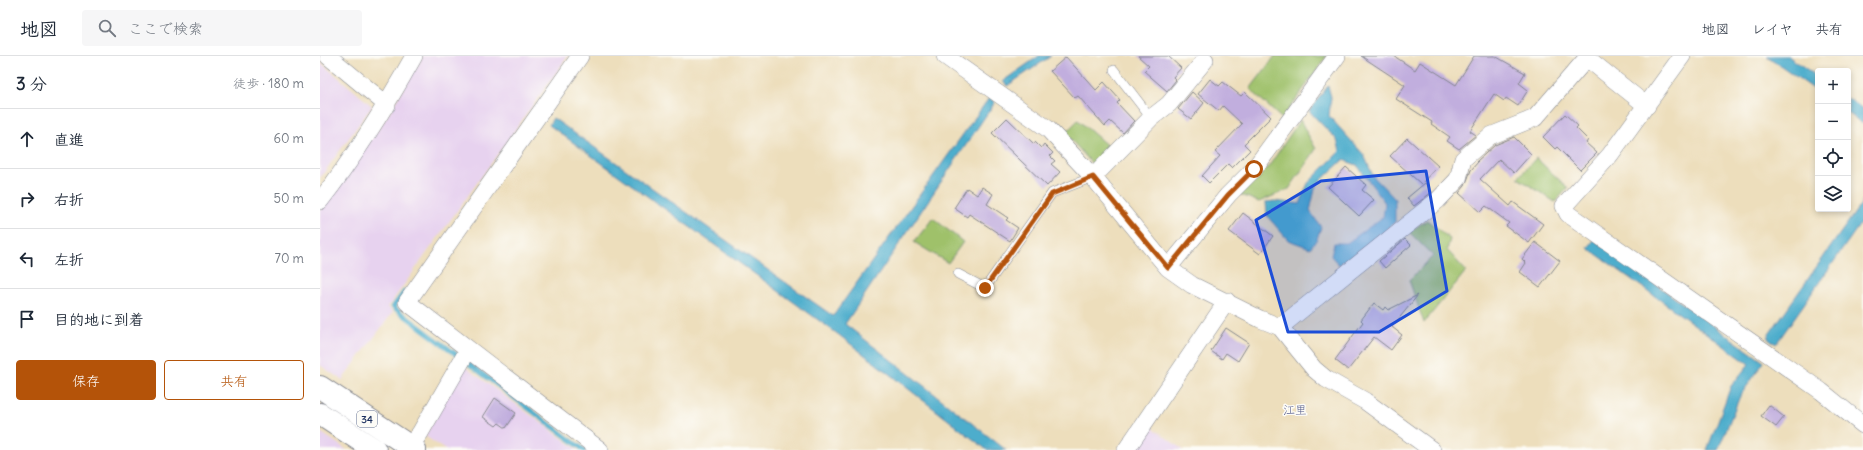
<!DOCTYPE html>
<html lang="ja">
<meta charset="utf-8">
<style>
:root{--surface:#fff;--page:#f6f6f7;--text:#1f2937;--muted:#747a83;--line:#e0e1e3;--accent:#b45309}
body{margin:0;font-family:Delius,"Klee One",sans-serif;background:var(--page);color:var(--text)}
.controls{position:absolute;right:12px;top:12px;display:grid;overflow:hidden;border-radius:4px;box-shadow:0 2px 6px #0003}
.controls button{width:36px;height:36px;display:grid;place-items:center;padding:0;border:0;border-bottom:1px solid var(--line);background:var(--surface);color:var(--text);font:20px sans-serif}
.stop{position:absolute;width:12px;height:12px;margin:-9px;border:3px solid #b45309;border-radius:50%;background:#fff}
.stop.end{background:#b45309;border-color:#fff;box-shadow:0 1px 4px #0008}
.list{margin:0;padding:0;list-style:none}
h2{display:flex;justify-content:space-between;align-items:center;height:52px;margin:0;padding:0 16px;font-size:17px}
h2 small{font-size:13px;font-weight:400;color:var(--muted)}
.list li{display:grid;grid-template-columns:26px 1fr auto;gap:12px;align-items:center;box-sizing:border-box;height:60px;padding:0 16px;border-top:1px solid var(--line)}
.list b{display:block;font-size:15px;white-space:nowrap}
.list em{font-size:13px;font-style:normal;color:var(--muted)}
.actions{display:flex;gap:8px;padding:12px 16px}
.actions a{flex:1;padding:9px 0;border:1px solid var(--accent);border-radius:4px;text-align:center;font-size:14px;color:var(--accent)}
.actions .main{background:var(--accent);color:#fff}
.icon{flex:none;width:22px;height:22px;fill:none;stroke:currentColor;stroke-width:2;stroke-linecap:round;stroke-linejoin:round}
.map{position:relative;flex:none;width:1543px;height:394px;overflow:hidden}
header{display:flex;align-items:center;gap:24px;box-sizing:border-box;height:56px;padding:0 20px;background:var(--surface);border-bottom:1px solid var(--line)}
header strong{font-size:19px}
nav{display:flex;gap:22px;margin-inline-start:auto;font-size:14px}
.search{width:280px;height:36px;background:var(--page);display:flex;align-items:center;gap:10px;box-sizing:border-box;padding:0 14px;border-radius:4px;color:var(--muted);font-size:15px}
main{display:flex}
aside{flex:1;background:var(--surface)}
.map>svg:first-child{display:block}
.built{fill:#e7d2ef}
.green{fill:#9fc16a;stroke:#5d7864}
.water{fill:#4dadcc;stroke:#346e95}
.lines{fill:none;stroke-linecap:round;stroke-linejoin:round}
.stream{stroke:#4dadcc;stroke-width:4.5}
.building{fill:#c1aede}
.service-casing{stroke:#84868d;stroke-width:10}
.minor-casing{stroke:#84868d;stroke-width:18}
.trunk-casing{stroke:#84868d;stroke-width:24}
.service{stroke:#fff;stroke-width:9}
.minor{stroke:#fff;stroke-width:17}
.trunk{stroke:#fff;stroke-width:22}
.route{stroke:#b45309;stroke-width:5}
.marked{fill:#1d4ed8;fill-opacity:0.2;stroke:#1d4ed8;stroke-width:3;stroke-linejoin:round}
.labels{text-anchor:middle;stroke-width:3;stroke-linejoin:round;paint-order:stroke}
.shield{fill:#fdfcf7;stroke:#5f6c8c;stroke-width:1}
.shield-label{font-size:10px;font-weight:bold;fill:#1b2f5e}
.neighbourhood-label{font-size:12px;fill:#555b8b;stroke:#fdfcf7}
</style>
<header>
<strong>地図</strong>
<div class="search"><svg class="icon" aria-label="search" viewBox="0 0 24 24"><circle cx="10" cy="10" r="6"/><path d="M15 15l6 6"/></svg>ここで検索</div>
<nav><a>地図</a><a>レイヤ</a><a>共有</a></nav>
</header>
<main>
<aside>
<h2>3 分<small>徒歩 · 180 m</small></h2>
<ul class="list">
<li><svg class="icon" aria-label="ahead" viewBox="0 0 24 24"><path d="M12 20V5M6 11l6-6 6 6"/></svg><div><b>直進</b></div><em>60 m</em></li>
<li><svg class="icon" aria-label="right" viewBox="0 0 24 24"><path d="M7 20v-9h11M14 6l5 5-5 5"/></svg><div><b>右折</b></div><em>50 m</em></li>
<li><svg class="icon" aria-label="left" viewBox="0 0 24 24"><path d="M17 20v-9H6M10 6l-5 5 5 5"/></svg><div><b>左折</b></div><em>70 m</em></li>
<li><svg class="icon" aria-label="arrive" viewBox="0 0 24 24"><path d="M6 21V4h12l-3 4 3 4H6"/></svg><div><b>目的地に到着</b></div></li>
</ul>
<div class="actions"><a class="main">保存</a><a>共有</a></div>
</aside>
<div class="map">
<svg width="1543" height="394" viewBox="0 0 1543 394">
<rect width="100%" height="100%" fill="#fdfcf7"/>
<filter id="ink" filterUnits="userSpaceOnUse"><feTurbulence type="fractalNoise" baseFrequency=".025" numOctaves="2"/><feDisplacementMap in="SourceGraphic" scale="8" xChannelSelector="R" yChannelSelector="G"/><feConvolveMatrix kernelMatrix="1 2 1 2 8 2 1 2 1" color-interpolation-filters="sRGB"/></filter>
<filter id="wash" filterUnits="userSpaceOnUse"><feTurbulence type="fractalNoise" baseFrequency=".012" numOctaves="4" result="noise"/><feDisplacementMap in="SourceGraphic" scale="16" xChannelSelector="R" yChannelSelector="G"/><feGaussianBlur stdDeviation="0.9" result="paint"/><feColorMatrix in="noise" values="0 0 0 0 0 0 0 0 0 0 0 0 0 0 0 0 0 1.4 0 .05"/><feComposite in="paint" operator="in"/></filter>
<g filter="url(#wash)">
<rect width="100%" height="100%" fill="#eddebc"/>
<!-- built -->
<path class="built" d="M 103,0 L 248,0 L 68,251 L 73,256 L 22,324 L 0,309 L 0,155 L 64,65 Z
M 0,6 L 52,50 L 0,122 Z
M 144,310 L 258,394 L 126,394 L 105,380 Z
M 829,369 L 863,394 L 812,394 Z
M 0,376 L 27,394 L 0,394 Z"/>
<!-- green -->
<path class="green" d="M 955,0 L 1007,0 L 962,63 L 930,33 Z
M 758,64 L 790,92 L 775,111 L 745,77 Z
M 980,64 L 996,93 L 969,133 L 939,146 L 919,138 L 949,110 Z
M 1216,102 L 1248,132 L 1235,146 L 1198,122 Z
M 613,162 L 643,186 L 628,207 L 594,186 Z
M 1107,164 L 1130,183 L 1127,194 L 1146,215 L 1104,267 L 1089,224 L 1113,200 L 1089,176 Z"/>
<!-- water -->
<path class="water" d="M 719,0 L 731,0 L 687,30 L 683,25 Z
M 1447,0 L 1468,0 L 1498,21 L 1498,36 Z
M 1008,30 L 1011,41 L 1009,60 L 1044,99 L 1053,120 L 1075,143 L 1075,166 L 1057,183 L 1019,209 L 1011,200 L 1014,187 L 1027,187 L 1063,161 L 1065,147 L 1037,109 L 1023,104 L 996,129 L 990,155 L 1001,171 L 997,183 L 990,192 L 968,184 L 947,160 L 946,146 L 955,145 L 980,148 L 988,127 L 1020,95 L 1017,84 L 989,55 Z
M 669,42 L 675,46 L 525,268 L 686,394 L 667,394 L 519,279 L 229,69 L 233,62 L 513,260 Z
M 1528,42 L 1543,53 L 1543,68 L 1528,57 Z
M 1543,145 L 1543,164 L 1456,288 L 1447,281 Z
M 1274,184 L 1444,306 L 1420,340 L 1398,394 L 1387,394 L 1411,330 L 1429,308 L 1268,192 Z"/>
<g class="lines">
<!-- stream -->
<path class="stream" d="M 84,236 L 73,251 L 264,394"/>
</g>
<g id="blocks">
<!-- building -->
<path class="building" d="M 818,0 L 848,0 L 861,12 L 853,21 L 856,24 L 847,35 L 824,15 L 829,10 Z
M 1041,0 L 1074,0 L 1095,14 L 1100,6 L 1136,29 L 1154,0 L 1175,0 L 1205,17 L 1199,27 L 1208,34 L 1198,50 L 1186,42 L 1184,45 L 1174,38 L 1150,75 L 1156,79 L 1139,93 L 1127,85 L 1130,81 L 1111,68 L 1112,66 L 1076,43 L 1085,29 Z
M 746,1 L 776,34 L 784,26 L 800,44 L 797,47 L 814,65 L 803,77 L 790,65 L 785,70 L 758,40 L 755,42 L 730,15 Z
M 890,23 L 899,30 L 903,26 L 921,40 L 925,36 L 951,61 L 924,88 L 930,94 L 912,112 L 908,108 L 889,127 L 882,120 L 900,100 L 895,96 L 922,68 L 903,50 L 899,55 L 878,38 Z
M 872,36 L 884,47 L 871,63 L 858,53 Z
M 1245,58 L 1258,70 L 1256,72 L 1268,84 L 1266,87 L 1277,97 L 1260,114 L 1237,91 L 1235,93 L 1223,81 Z
M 687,62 L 714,88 L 715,86 L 721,92 L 724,88 L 733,97 L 730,100 L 735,105 L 731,108 L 740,116 L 727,130 L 672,77 Z
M 1194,81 L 1211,98 L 1194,117 L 1179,103 L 1160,123 L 1190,150 L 1193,146 L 1223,168 L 1209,187 L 1186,170 L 1189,167 L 1166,150 L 1160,156 L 1139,137 L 1145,130 L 1151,114 L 1158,106 L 1157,105 L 1175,89 Z
M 1087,82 L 1118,110 L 1101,128 L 1070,100 Z
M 1026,111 L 1046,129 L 1042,134 L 1054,144 L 1039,160 L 1008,131 Z
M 1105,127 L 1112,136 L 1094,150 L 1087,142 Z
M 662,131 L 673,138 L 667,148 L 688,162 L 686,164 L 698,172 L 690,185 L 649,158 L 647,161 L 634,152 L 647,132 L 657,139 Z
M 923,157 L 953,180 L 940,198 L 909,175 Z
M 1085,183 L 1091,189 L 1065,212 L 1059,205 Z
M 1215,186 L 1240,205 L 1220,231 L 1200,216 L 1206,207 L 1202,203 Z
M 1098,239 L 1072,271 L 1082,279 L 1071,294 L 1054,281 L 1028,314 L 1015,304 L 1043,266 L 1041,264 L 1054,247 L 1063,254 L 1065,251 L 1068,254 Z
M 906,272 L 929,287 L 918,305 L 906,297 L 902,303 L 891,295 Z
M 175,342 L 196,357 L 186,372 L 179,367 L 176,370 L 163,361 Z
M 1449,349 L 1464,361 L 1456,371 L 1441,360 Z"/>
</g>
</g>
<g filter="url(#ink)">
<use href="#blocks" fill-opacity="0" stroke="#84868d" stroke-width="1"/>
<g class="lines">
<!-- service casing -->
<g class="service-casing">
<path id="service" d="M 794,14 L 831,62
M 638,218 L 665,232 L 732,137 L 773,121"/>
</g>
<!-- minor casing -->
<g class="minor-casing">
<path id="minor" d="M 8,0 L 67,49
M 260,0 L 87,246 L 280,394
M 625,0 L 728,73 L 773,121 L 848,212 L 872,229 L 940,263 L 960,271 L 994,313 L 1006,323 L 1045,345 L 1112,394
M 1362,0 L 1290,99 L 1244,150 L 1248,158 L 1501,335 L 1543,369
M 773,121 L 831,62 L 849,48 L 885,4
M 0,145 C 36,99 66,50 94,0
M 848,212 L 908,139 L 934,113 L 1017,0
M 960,271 L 1118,144 L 1138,123 L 1143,103 L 1170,80 L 1215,62 L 1267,2 L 1327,50
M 90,390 L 100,377 L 148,294
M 806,394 L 907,245"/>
</g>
<!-- trunk casing -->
<g class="trunk-casing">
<path id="trunk" d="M 0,331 L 95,394
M 0,358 L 55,394"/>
</g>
<!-- service -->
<use href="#service" class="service"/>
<!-- minor -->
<use href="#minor" class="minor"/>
<!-- trunk -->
<use href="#trunk" class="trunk"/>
</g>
</g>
<g class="lines" filter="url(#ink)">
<!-- route -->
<path class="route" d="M 665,232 L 732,138 L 773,121 L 848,212 L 908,139 L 934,113"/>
</g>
<!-- marked area -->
<path class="marked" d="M 1106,115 L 1127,235 L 1059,276 L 968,276 L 936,164 L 1001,125 Z"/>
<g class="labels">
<!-- shield labels -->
<rect class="shield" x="37" y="355" width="20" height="16" rx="3"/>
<g class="shield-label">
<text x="47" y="367">34</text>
</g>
<!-- neighbourhood labels -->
<g class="neighbourhood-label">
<text x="975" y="358">江里</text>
</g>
</g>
</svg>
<div class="controls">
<button>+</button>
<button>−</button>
<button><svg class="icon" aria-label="locate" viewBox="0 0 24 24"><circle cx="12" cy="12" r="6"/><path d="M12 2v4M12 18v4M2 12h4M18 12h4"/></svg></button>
<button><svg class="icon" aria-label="layers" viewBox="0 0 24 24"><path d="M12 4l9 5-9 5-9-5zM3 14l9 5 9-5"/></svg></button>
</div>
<div class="stop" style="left:934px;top:113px"></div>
<div class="stop end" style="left:665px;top:232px"></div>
</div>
</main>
